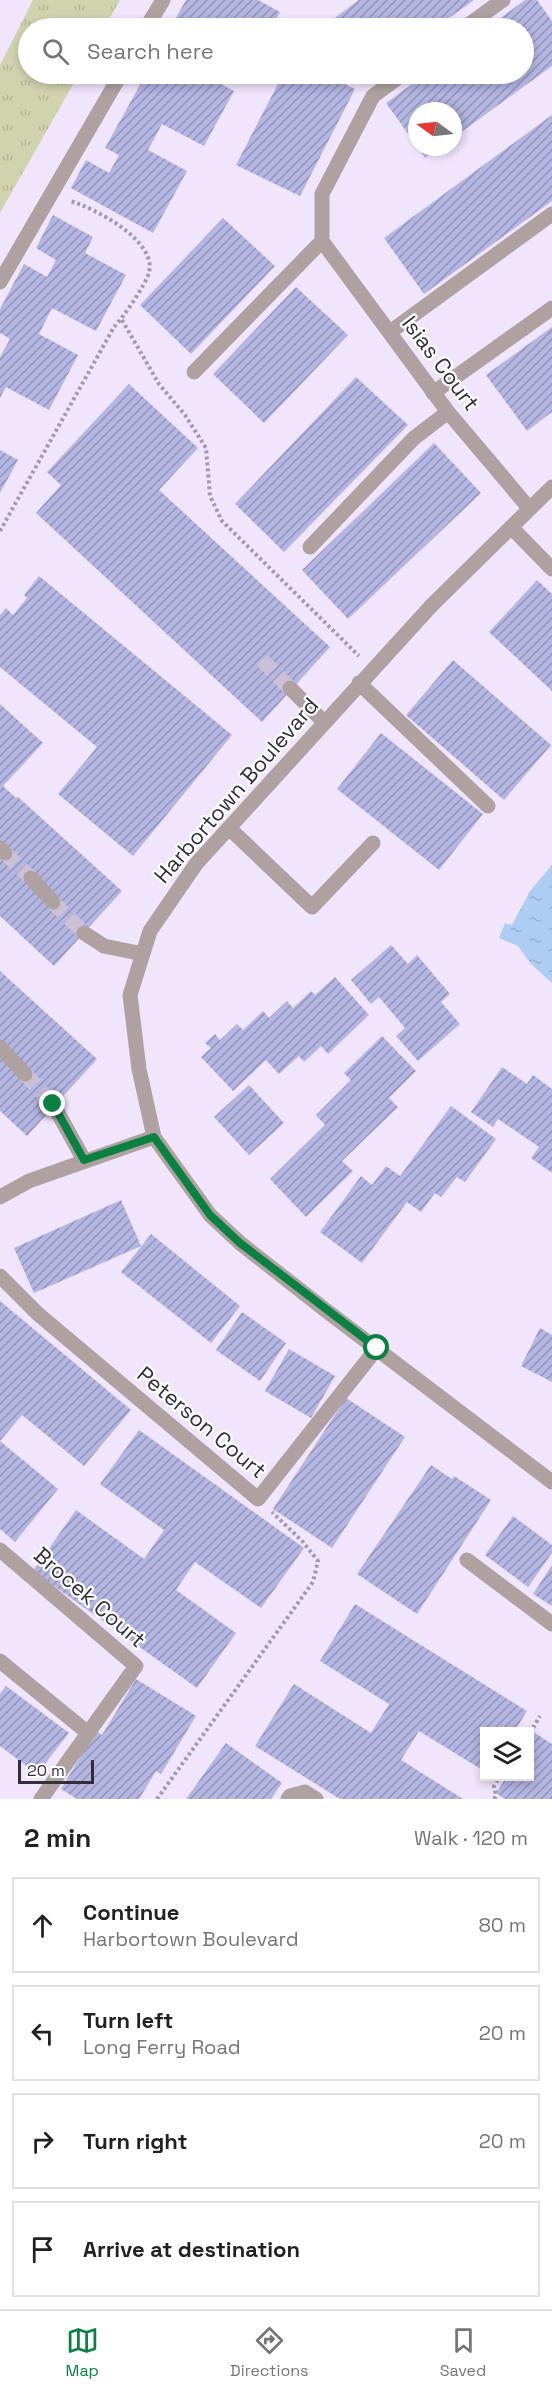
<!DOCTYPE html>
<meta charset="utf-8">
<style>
:root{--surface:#fff;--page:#f6f6f6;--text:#222;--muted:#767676;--line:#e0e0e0;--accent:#0b8043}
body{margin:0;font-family:"Space Grotesk",sans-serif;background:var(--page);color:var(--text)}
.controls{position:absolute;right:18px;bottom:18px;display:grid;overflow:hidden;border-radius:0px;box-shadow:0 3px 9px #0003}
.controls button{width:54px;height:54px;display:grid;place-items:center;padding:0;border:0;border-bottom:2px solid var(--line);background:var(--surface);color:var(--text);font:30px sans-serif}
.compass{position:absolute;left:408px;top:102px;width:54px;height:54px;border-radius:50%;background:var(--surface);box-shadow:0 3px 9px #0003;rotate:285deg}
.scale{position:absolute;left:18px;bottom:15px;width:76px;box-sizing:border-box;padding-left:6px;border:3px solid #332e37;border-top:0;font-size:16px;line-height:21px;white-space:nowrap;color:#332e37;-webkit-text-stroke:4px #fff;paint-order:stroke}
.stop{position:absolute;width:18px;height:18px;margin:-14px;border:4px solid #0b8043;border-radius:50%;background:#fff}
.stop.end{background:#0b8043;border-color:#fff;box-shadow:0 2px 6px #0008}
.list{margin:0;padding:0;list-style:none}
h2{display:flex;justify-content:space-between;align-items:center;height:78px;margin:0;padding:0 24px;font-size:26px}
h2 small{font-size:20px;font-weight:400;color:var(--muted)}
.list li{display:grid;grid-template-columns:39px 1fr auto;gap:18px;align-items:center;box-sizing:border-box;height:96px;margin:0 12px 12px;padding:0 12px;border:2px solid var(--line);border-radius:0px}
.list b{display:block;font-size:22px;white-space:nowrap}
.list p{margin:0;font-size:20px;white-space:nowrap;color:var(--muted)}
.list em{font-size:20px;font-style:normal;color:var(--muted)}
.icon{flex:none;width:33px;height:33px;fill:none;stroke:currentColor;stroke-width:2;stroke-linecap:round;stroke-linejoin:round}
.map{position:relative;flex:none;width:552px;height:1799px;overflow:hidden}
.search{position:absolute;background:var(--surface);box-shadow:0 3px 9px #0003;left:18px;right:18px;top:18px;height:66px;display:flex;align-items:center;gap:15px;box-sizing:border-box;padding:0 21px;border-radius:33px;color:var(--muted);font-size:22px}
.sheet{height:510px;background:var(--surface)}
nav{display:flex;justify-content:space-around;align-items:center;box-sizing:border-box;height:84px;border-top:2px solid var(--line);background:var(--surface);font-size:16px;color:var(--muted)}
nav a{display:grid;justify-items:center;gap:3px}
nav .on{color:var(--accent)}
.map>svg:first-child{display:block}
.grass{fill:url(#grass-tufts)}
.water{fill:url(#water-ripples)}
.building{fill:url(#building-hatch)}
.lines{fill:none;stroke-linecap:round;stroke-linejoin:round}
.minor-tunnel{stroke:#cbc0d5;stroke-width:15;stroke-dasharray:15 8;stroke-linecap:butt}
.path{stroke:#a399ac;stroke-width:4;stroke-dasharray:3 3;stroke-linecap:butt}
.minor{stroke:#aea19f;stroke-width:15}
.route{stroke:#0b8043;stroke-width:8}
.labels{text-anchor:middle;stroke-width:4.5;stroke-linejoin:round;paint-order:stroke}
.street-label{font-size:22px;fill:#332e37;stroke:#fff}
</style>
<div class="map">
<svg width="552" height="1799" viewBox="0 0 552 1799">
<defs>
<pattern id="grass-tufts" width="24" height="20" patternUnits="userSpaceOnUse" patternTransform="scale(1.5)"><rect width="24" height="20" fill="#d1d3af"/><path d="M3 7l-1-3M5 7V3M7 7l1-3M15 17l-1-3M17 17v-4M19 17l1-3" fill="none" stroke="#b4b597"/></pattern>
<pattern id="water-ripples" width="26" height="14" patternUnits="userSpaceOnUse" patternTransform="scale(1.5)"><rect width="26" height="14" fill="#adcdf3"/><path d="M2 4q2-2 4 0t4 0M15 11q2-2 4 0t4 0" fill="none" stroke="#95b0d1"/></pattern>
<pattern id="building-hatch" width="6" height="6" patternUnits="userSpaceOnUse" patternTransform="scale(1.5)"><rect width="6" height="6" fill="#b3b5e2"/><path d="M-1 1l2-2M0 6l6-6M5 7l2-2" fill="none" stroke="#9294b8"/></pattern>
</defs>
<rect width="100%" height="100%" fill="#f1e4fd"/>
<!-- grass -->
<path class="grass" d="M 33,0 L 120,0 L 104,28 L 28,28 L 28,74 L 79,74 L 0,213 L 0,65 Z"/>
<!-- water -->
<path class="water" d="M 552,865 L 552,983 L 531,964 L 518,946 L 499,938 L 505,923 L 512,925 L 530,891 Z"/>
<!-- building -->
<path class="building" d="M 186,0 L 258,0 L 280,12 L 271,28 L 170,28 Z
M 359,0 L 474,0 L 435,28 L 333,28 L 329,22 Z
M 525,0 L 537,0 L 552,21 L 552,66 L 453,138 L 453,111 L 417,111 L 417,146 L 386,103 L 426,74 L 524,74 L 524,28 L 487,28 Z
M 146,74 L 202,74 L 234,91 L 204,146 L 162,124 L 148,150 L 187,171 L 153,233 L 71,188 L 86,160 L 109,173 L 119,155 L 105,148 Z
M 283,74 L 326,74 L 355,89 L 300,196 L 236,165 Z
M 552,115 L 552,201 L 424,294 L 384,238 Z
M 418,147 L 440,147 L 425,158 Z
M 53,215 L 93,237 L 85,253 L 126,275 L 96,331 L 52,308 L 39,334 L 78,355 L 49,410 L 6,387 L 0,398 L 0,357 L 10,339 L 0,333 L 0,309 L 24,264 L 47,277 L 56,260 L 36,248 Z
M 223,218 L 275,266 L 191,354 L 140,305 Z
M 296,287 L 348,335 L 264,423 L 213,374 Z
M 552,327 L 552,412 L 527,431 L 486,375 Z
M 356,377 L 408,425 L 284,552 L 235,504 Z
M 129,384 L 198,448 L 159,490 L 330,647 L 262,722 L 36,513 L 61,485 L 47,472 Z
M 434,443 L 481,493 L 348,619 L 302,570 Z
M 0,450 L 18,460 L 0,493 Z
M 39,576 L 232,735 L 133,856 L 58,794 L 97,747 L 0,667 L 0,615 L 6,608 L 13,615 L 27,598 L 24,595 Z
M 537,580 L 552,594 L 552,691 L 489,632 Z
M 453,660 L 551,745 L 504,800 L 406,715 Z
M 0,704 L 43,743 L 3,786 L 16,798 L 18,797 L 122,891 L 54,966 L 0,916 Z
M 381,733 L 483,814 L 439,870 L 337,789 Z
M 391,945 L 408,964 L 417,955 L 450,994 L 441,1002 L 460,1024 L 418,1061 L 396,1036 L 405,1028 L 379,997 L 371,1004 L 351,980 Z
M 0,971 L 97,1059 L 27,1136 L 0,1111 Z
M 335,977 L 369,1015 L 328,1054 L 321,1046 L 304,1062 L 299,1056 L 279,1074 L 266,1060 L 233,1091 L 201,1057 L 211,1048 L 205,1043 L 215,1034 L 220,1040 L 237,1024 L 243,1030 L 263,1011 L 269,1018 L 287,1001 L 293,1008 L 311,991 L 315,995 Z
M 382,1036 L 416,1071 L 389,1098 L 398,1107 L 342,1161 L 353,1171 L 306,1217 L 270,1179 L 325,1125 L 316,1115 L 351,1080 L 344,1073 Z
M 502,1067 L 527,1084 L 533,1075 L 552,1089 L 552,1173 L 531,1158 L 539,1147 L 498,1119 L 493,1127 L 471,1112 Z
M 249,1085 L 284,1123 L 249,1155 L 214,1117 Z
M 451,1106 L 496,1139 L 465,1182 L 457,1177 L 441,1197 L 435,1193 L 421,1212 L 407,1202 L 362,1263 L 320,1232 L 361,1176 L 372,1185 L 386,1166 L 400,1176 Z
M 121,1200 L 141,1246 L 34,1293 L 14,1248 Z
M 151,1234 L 240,1306 L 211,1343 L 121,1272 Z
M 0,1301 L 131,1410 L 84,1466 L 22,1415 L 0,1441 L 58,1489 L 15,1542 L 0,1529 Z
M 242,1312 L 286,1343 L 260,1381 L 216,1350 Z
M 540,1328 L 552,1335 L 552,1382 L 521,1366 Z
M 289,1349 L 335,1376 L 311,1418 L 265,1391 Z
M 346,1398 L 405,1437 L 332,1548 L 273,1509 Z
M 139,1430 L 304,1548 L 261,1608 L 195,1562 L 176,1590 L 236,1633 L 197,1688 L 33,1571 L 76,1510 L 144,1559 L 164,1530 L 100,1484 Z
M 431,1465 L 452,1479 L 454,1476 L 491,1500 L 417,1614 L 357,1574 Z
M 513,1516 L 552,1545 L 552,1553 L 528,1587 L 485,1555 Z
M 552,1565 L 552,1606 L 533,1594 Z
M 355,1604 L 527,1711 L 514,1732 L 484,1732 L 484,1771 L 419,1731 L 401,1760 L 463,1799 L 340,1799 L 255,1746 L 294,1684 L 371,1733 L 389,1704 L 320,1661 Z
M 136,1679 L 196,1716 L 161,1774 L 156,1771 L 139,1799 L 77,1799 L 61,1789 L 96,1731 L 102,1735 Z
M 6,1686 L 69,1733 L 37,1774 L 0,1746 L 0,1694 Z
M 535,1733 L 552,1744 L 552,1799 L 505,1799 L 496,1793 L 507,1776 L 530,1776 L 530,1741 Z
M 226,1743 L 282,1783 L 271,1799 L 186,1799 Z"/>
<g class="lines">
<!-- minor-tunnel -->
<path class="minor-tunnel" d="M 262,660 L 290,688
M 5,853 L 31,878
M 53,902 L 84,933
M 25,1074 L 53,1104"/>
<!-- path -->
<path class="path" d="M 122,320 L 159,384 L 185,415 L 206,448 L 210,496 L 222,521 L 359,656
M 0,531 L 114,327 C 122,319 147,283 149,272 C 157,241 95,208 70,201
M 530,1733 L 540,1716
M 157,1799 L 313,1582 L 318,1561 L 303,1542 L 272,1512
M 494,1799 L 496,1796 L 494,1786 L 500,1776"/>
<!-- minor -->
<path class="minor" d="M 146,28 L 163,0
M 464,28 L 503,0
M 322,241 L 448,412 L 529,508
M 0,282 L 121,74
M 390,332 L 552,214
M 194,372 L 322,241 L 322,194 L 373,96 L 403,74
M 433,393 L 552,308
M 552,487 L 432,605 L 196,864 L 150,931 L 130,995 L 139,1069 L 154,1137 L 210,1215 L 240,1243 L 328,1312 L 552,1482
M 511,527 L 552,569
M 310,547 L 414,438 L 448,412
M 359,683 L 488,806
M 290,688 L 324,722
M 229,828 L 312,907 L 373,843
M 0,848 L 5,853
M 31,878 L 53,902
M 84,933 L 104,946 L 143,954
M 0,1047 L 25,1074
M 53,1104 L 84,1160
M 0,1197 L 29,1181 L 154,1137
M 0,1276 L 38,1314 L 258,1499 L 377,1348
M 0,1550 L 136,1666 L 41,1799
M 467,1560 L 552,1624
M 0,1661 L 88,1733
M 288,1799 L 290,1796 L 305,1792 L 316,1799"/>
</g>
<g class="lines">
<!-- route -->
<path class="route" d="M 53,1104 L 84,1160 L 154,1137 L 210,1215 L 240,1243 L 377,1348"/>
</g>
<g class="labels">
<!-- street labels -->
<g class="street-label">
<text transform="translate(441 363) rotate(53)" y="8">Isias Court</text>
<text transform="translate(236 790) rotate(-49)" y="8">Harbortown Boulevard</text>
<text transform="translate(202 1422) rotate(40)" y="8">Peterson Court</text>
<text transform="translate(90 1597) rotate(41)" y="8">Brocek Court</text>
</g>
</g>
</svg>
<div class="controls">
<button><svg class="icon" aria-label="layers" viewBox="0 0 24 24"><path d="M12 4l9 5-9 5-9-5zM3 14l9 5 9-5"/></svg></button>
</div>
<svg class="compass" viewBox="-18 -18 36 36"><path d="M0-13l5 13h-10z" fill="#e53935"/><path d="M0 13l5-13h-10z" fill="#767676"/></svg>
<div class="scale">20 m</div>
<div class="stop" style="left:377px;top:1348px"></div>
<div class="stop end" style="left:53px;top:1104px"></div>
<div class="search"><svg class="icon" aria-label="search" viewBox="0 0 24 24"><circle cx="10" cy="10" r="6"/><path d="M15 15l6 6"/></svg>Search here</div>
</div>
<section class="sheet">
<h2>2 min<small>Walk · 120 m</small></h2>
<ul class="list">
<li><svg class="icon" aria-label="ahead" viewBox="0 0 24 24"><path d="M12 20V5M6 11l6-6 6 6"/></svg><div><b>Continue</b><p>Harbortown Boulevard</p></div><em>80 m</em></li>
<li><svg class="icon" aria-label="left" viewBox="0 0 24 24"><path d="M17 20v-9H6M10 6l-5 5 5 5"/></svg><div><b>Turn left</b><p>Long Ferry Road</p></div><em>20 m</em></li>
<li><svg class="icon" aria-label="right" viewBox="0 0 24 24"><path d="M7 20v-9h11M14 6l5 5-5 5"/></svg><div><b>Turn right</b></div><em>20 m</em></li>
<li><svg class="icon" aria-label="arrive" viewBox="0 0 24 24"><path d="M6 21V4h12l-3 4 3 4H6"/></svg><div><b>Arrive at destination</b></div></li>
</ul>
</section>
<nav>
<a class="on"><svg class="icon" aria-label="map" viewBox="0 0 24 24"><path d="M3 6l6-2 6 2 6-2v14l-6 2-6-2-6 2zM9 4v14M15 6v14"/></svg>Map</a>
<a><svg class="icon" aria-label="directions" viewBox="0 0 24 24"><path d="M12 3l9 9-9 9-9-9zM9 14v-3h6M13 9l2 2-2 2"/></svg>Directions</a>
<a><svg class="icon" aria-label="saved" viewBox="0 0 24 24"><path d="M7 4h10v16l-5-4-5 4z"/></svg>Saved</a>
</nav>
